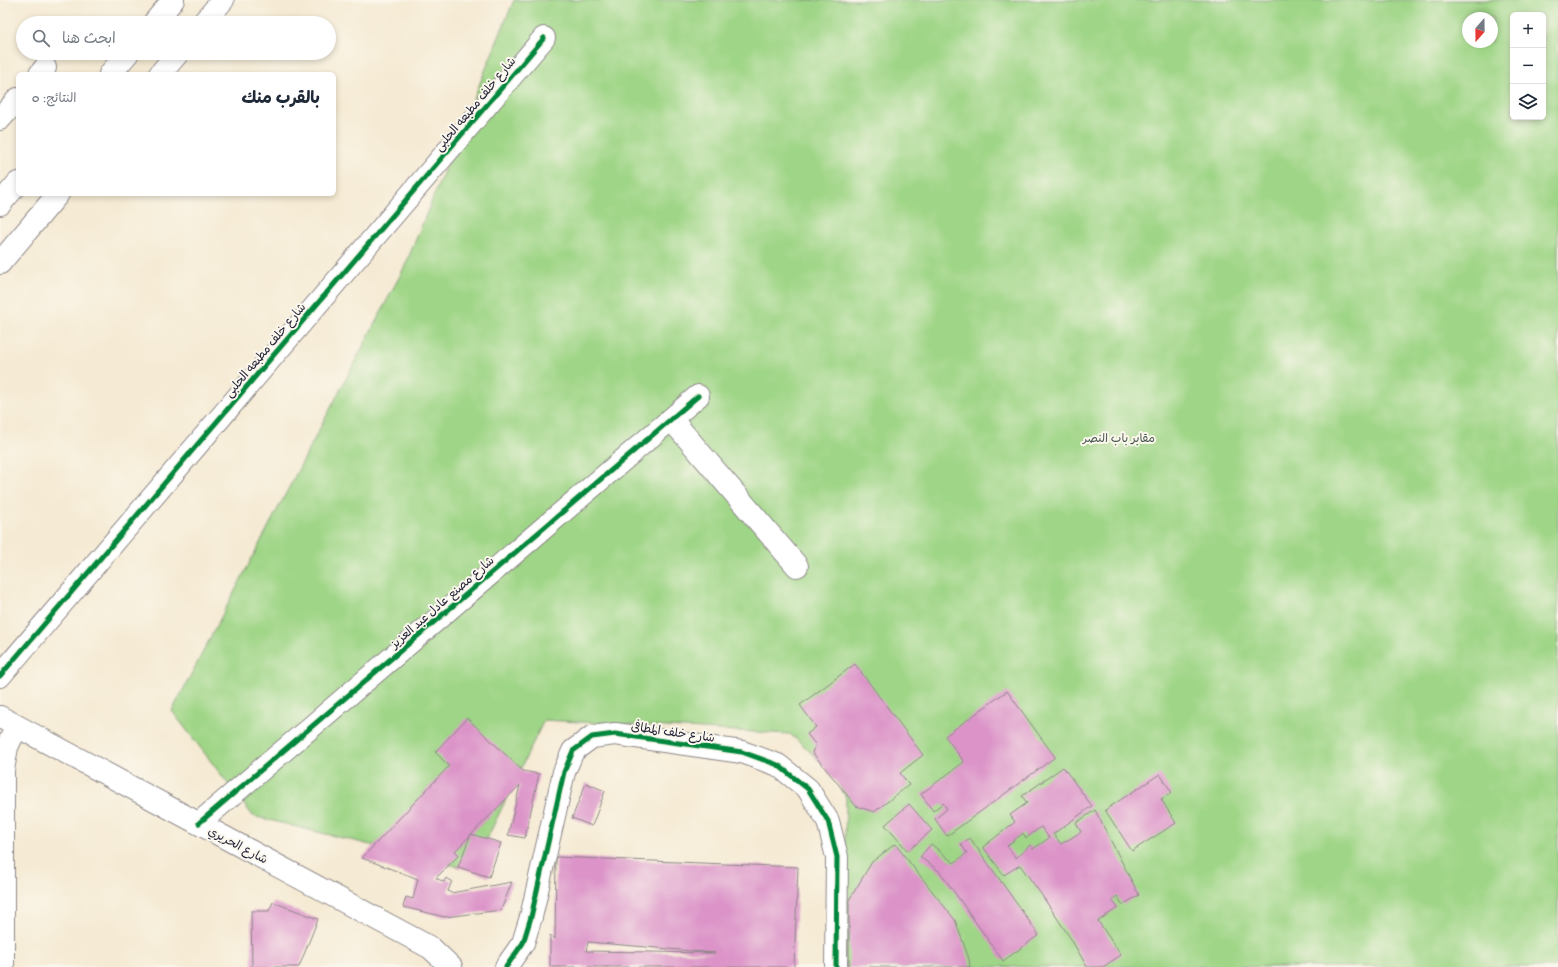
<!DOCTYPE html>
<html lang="ar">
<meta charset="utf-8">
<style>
:root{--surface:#fff;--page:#f6f6f7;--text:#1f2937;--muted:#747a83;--line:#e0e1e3}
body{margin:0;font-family:"Gochi Hand","Playpen Sans Arabic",sans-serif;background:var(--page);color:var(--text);direction:rtl}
.controls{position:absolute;right:12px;top:12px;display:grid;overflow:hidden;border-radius:6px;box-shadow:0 2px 6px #0003}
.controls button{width:36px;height:36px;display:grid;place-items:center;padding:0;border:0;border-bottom:1px solid var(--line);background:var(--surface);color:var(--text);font:20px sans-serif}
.compass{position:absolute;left:1462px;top:12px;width:36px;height:36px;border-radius:50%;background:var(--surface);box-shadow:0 2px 6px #0003;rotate:200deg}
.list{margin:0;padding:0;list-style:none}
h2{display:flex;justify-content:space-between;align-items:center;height:52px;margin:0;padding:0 16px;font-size:17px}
h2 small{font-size:13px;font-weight:400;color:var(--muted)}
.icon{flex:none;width:22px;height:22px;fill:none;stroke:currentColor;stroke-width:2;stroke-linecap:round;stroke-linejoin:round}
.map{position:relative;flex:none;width:1558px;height:967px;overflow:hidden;direction:ltr}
.search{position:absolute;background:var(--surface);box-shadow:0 2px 6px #0003;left:16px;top:16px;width:320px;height:44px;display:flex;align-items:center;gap:10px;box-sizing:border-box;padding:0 14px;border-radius:22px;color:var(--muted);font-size:15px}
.panel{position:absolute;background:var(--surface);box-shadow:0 2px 6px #0003;left:16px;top:72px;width:320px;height:124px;border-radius:6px;direction:rtl}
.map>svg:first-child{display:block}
.green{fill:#9fd586;stroke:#607c60;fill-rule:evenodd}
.building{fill:#db93c8;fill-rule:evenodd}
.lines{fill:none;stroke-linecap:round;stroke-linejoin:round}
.minor-casing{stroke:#8c8687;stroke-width:24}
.major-casing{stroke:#8c8687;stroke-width:24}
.minor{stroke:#fff;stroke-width:22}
.major{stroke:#fff;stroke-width:22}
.cycleway-casing{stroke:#fbf7ec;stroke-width:8}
.cycleway{stroke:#00873e;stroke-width:5}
.labels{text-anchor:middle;stroke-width:4;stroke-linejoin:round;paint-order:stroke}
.street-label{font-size:12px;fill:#22223b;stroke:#fbf7ec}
.park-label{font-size:12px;fill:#485852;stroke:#fbf7ec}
</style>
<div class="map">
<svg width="1558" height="967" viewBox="0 0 1558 967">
<rect width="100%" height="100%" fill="#fbf7ec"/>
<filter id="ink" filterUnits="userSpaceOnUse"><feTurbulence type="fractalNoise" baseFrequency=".025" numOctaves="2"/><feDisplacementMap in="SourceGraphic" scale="8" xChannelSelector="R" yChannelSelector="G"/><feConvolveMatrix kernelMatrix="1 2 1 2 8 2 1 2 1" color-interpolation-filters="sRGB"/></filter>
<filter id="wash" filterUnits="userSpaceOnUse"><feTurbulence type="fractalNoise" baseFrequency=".012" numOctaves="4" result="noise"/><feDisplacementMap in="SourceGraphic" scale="16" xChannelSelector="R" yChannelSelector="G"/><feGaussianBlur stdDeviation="0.9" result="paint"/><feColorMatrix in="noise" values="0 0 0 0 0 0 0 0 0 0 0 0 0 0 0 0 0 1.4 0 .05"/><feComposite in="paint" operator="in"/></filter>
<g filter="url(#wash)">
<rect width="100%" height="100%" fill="#f5ead3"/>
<!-- green -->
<path class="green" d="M 514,0 L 1558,0 L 1558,967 L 842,967 L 846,798 C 835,773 810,751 790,734 L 544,720 L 472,870 L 253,816 L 172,711 L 405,266 ZM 1513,15 L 1543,15 L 1543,117 L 1513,117 ZM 1468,18 L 1492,18 L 1492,42 L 1468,42 Z"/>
<g id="blocks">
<!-- building -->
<path class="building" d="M 855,664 L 923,755 L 900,773 L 909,785 L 874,812 L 856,806 L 812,752 L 816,745 L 807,734 L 816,727 L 800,705 Z
M 1007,691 L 1055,757 L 947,836 L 935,819 L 947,809 L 943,803 L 933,811 L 921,794 L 964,762 L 945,736 Z
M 467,718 L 523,771 L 539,774 L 525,838 L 508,835 L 520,785 L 455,851 L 459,855 L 436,878 L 444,882 L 446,878 L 452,881 L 448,891 L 451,893 L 512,882 L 501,910 L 445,917 L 403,907 L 406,897 L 413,899 L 418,879 L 362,858 L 449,766 L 435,752 Z
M 1063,767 L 1092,806 L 1053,834 L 1061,844 L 1081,832 L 1076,823 L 1095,810 L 1139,895 L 1123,905 L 1117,896 L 1112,900 L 1118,908 L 1098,921 L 1121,955 L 1103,967 L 1087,967 L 1071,939 L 1041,894 L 1020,865 L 1004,875 L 983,847 L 1015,822 L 1010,815 L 1027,803 L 1022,796 ZM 1041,827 L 1049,838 L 1033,849 L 1030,845 L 1016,858 L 1007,846 L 1023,833 L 1026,838 Z
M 1160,774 L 1172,793 L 1161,799 L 1176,823 L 1132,851 L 1105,810 Z
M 586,783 L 605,791 L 592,826 L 572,818 Z
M 909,804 L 932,830 L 908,851 L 885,825 Z
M 471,834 L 501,843 L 489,877 L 458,867 Z
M 970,838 L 1039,935 L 1003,961 L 940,872 L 920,857 L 931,844 L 954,863 L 967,853 L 961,844 Z
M 895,844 L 955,920 L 969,959 L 970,967 L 849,967 L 849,900 L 872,862 Z
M 556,857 L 798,867 L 794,967 L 550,967 L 550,935 L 555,939 ZM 588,942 L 715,953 L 586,951 Z
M 273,902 L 318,919 L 299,967 L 252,967 L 251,911 L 269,911 Z"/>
</g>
</g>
<g filter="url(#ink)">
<use href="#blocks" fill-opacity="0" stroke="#8c8687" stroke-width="1"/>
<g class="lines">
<!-- minor casing -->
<g class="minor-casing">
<path id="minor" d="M 40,74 L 45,68
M 0,119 L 18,99
M 671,419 L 797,566
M 0,676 L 544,38
M 0,717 L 431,948 L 451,967
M 199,823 L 698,396
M 3,967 L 3,770 L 7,747 L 17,726
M 506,967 L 523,943 L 531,917 L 564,772 L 573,751 L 592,737 L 615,734 L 742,752 L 778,765 L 808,789 L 828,821 L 837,857 L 836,967"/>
</g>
<!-- major casing -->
<g class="major-casing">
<path id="major" d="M 154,23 L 173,0
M 203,23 L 223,0
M 110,74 L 128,53
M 160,74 L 178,53
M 0,204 L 18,183
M 0,263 L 58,194"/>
</g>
<!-- minor -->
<use href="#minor" class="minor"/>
<!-- major -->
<use href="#major" class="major"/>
<!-- cycleway casing -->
<g class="cycleway-casing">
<path id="cycleway" d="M 0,676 L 544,38
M 199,823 L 698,396
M 506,967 L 523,943 L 531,917 L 564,772 L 573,751 L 592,737 L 615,734 L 742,752 L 778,765 L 808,789 L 828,821 L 837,857 L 836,967"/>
</g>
<!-- cycleway -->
<use href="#cycleway" class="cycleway"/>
</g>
</g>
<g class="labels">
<!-- street labels -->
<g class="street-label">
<text transform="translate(475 104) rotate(-50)" y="4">شارع خلف مطبعه الحلبى</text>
<text transform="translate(265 350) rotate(-50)" y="4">شارع خلف مطبعه الحلبى</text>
<text transform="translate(442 602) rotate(-41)" y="4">شارع مصنع عادل عبد العزيز</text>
<text transform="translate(673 732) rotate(8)" y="4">شارع خلف المطافى</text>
<text transform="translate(238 845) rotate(28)" y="4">شارع الحريري</text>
</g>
<!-- park labels -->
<g class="park-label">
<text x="1119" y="442">مقابر باب النصر</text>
</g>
</g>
</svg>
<div class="controls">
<button>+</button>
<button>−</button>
<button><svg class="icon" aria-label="layers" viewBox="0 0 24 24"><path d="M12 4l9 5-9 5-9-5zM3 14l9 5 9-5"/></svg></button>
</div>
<svg class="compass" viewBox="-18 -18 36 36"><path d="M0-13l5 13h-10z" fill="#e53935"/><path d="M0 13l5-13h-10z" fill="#747a83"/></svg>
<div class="search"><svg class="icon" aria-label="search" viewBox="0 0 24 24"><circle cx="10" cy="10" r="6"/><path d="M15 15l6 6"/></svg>ابحث هنا</div>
<section class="panel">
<h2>بالقرب منك<small>النتائج: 0</small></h2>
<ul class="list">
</ul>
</section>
</div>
